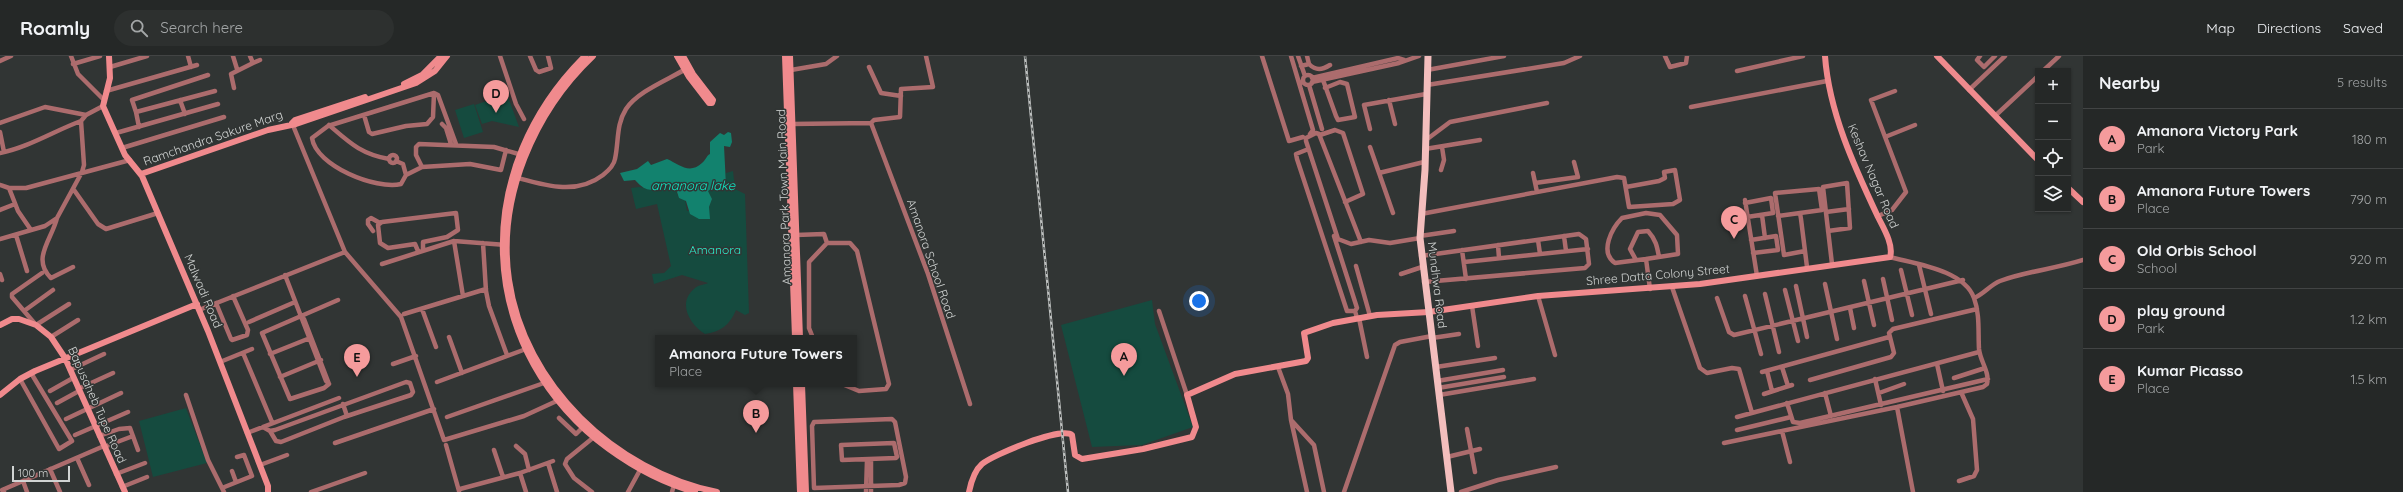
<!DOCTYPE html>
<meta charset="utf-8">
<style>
:root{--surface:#252827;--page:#2d302f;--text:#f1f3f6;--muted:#a3a6a7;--line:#424444;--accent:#f59b9c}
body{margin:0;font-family:Quicksand,sans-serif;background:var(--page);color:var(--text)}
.controls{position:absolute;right:12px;top:12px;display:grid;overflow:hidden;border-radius:0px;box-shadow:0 1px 3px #0004}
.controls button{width:36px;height:36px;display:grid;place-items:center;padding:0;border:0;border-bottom:1px solid var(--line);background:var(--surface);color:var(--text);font:20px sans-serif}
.scale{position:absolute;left:12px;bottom:10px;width:58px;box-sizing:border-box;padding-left:4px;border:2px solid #d1d4d3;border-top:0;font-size:11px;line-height:14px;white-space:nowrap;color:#d1d4d3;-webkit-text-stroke:3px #313534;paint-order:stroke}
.you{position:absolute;left:1199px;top:245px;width:14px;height:14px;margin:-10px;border:3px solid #fff;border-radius:50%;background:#1a73e8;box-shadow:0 0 0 6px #1a73e833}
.badge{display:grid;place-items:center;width:26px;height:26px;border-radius:50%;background:var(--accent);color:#111;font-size:13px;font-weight:700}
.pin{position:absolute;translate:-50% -33px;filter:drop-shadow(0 1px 2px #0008)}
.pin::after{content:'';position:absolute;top:21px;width:14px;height:12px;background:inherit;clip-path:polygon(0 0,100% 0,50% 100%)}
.popup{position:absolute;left:655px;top:279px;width:202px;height:52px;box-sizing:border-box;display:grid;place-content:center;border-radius:0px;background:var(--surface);filter:drop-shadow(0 1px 3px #0005);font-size:13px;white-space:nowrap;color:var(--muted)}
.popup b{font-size:15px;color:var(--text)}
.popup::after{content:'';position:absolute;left:50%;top:100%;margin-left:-8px;border:8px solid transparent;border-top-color:var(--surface)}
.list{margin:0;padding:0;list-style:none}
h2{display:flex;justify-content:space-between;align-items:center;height:52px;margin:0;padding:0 16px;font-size:17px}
h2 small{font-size:13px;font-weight:400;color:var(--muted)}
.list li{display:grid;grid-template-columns:26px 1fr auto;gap:12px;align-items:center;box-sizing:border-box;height:60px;padding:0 16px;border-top:1px solid var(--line)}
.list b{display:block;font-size:15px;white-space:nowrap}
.list p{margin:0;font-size:13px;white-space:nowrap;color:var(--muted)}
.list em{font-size:13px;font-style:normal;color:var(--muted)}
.icon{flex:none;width:22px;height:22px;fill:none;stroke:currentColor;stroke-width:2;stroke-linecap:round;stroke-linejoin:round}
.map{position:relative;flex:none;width:2083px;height:436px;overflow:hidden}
header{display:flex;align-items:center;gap:24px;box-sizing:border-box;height:56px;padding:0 20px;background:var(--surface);border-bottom:1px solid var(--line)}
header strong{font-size:19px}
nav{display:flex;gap:22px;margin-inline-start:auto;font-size:14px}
.search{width:280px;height:36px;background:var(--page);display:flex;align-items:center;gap:10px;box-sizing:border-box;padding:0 14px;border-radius:22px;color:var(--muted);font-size:15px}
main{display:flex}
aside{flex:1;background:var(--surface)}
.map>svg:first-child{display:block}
.green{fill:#154b3f}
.water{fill:#12826e}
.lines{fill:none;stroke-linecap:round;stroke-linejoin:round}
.street{stroke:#ac6c6d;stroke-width:4.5}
.secondary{stroke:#f08a8d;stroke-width:6}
.primary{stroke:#f3bebd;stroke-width:7}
.rail-casing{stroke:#bec1c0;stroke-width:2.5}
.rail{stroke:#313534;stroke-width:1;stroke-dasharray:3;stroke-linecap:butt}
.labels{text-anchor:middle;stroke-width:3;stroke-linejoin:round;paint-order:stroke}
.street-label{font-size:12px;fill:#d1d4d3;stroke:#313534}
.park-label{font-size:12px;fill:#29edca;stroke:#313534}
.water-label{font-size:13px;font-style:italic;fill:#10e5c2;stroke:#313534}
</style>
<header>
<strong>Roamly</strong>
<div class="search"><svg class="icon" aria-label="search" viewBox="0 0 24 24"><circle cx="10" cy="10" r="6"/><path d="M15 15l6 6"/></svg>Search here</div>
<nav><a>Map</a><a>Directions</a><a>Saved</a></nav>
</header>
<main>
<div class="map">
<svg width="2083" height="436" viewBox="0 0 2083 436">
<rect width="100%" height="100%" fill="#313534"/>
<!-- green -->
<path class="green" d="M 507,38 L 519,71 L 492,65 L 482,68 L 475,49 Z
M 474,48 L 483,76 L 464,82 L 455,54 Z
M 733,115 L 735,133 L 745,138 L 749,257 L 745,259 L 736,254 C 730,269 720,276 705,278 C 690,269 677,247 694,233 C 697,229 704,229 708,227 L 682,219 L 654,228 L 652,218 L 664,217 L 671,210 L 657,148 L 636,153 L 631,132 L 639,131 L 657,134 L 668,129 L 674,131 L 679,142 L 685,144 L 687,155 L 709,151 L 712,143 L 708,135 L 716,129 L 721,133 L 726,129 L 726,117 Z
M 1152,244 L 1155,268 L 1193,371 L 1142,389 L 1092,391 L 1061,269 Z
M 186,352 L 207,407 L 153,421 L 139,365 Z"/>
<!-- water -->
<path class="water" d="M 728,76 L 731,77 L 732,86 L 730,91 L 724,90 L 726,129 L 722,132 L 716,129 L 708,135 L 712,143 L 709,151 L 710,163 L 699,163 L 690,158 L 686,145 L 679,142 L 676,133 L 671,129 C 655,128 652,143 635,124 L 624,125 L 620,117 L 637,113 L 648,105 L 651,109 L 667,103 C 679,108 689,119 702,107 C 706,104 706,100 710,98 L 710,86 L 720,77 L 724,79 Z"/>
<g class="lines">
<!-- street -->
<path class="street" d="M 71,0 L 78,18 L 104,44
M 188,0 L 191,11
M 233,0 L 237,13
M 500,0 L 516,48 L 524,63
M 530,0 L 536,14 L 539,16 L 551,12 L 548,0
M 1262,0 L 1289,85 L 1303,81
M 1291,0 L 1299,27 L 1303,26
M 1298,0 L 1305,20
M 1307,0 L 1309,8
M 1665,0 L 1670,11 L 1686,7 L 1687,0
M 1980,0 L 1977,4 L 1984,11 L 1995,0
M 0,5 L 11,0
M 253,7 L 260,4
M 73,8 L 100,0
M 1301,10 L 1309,8 C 1316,15 1322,14 1330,9
M 110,11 L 147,0
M 869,11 L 881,37 L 901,40
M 791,14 L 826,8 L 837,0
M 1427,14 L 1504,0
M 1737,15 L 1803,0
M 2043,15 L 2059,0
M1303 24a5 5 0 1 1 10 0a5 5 0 1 1-10 0Z
M 1312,22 L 1398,2 L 1404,4
M 1323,24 L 1336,60 L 1338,64 L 1355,61 L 1347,28 L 1340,26 L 1325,32
M 1312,26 L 1399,7 L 1419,0
M 1299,27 L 1313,74 L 1310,78
M 1309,29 L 1322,73
M 1427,29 L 1564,7 L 1580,0
M 234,32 L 231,18 L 253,7 L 250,0
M 1969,34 L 2005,0
M 106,35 L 197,9
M 180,44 L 185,58
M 1389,44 L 1395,68
M 1691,51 L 1827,25
M 136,56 L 132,44 L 208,19
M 364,59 L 369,76 L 372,78 L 406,70 L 427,68 L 433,61 L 434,37
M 1995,60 L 2038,20
M 0,67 L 45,51 L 86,59
M 292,67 L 345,196 L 401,261 L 444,384 L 524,360 L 561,343
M 871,67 L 928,218 L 970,348
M 442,68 L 446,72 L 451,88
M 791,68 L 871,67 L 874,64 L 900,61 L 901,33 L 933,31 L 926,0
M 329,69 C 350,87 361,98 389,103
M 139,71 L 136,56 L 215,35
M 1370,73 L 1364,49 L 1426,38
M 0,76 L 4,96
M 116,77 L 218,48
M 1320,79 L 1335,74 L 1343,77 L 1363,138 L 1345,146
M 1885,81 L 1915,69
M 1426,84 L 1450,66 L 1547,47
M 456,88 L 438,39 L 434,37 L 328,70 L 312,82 C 316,110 376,134 401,128 L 406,119 L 422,111 L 470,108 L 501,114 L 506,94
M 1370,91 L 1393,157
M 122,92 L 224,61
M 1425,93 L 1480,84
M 1306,94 L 1296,98 L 1297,103 L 1347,255 L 1355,255
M 0,97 C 29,91 54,75 81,65
M389 103a4 4 0 1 1 8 0a4 4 0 1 1-8 0Z
M 396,105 L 403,108 L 406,119
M 422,111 L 416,99 L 416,91 L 419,88 L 494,91 L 522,99
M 1441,114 L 1444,104 L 1442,91
M 1379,117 L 1424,106
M 1533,117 L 1537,136
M 518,122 C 547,130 577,139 603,119 C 608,115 614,109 615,103 C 619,84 616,69 626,53 C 637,36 667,24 684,14
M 1535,127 L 1578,121 L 1574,106
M 0,129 L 9,132 L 26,132 L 130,104
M 9,132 L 18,155 L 31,174
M 74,134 L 98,168 L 106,173 L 158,157
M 1745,144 L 1757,220
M 1745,147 L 1771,142 L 1773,157 L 1747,161
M 0,154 L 15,148
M 1826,156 L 1849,153
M 1421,158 L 1617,121 L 1624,122 L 1629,151 L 1673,148 L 1680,144 L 1675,114 L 1664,116 L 1665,122 L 1659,125 L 1626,131
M 1762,159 L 1765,182
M 1778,160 L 1800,157
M 1878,160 L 1892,154 L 1906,136 L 1871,44 L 1895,35
M 57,162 C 52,183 31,203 51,222 L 73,211
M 373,175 L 368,168 L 368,164 L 371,162 L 380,167
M 1828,175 L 1850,172 L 1847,127 L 1823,131 L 1832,208
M 16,179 L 27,215
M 796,179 L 824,178 L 827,187
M 1334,180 L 1357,252 L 1355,255 L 1357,262
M 1420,180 L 1454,175
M 1564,180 L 1566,195
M 0,183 L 45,170 L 57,162 L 82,116 L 84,109 L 81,65 L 86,59 L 103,50
M 1538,184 L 1540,198
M 1751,184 L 1776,180 L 1778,194 L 1753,197
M 454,185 L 463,240
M 1361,186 L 1319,78 L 1316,77 L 1306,82 L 1306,85 L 1338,183 L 1351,188 L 1369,184 L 1390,187 L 1420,182
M 483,187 L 486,235 L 489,250 L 507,299
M 1498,189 L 1499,202
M 1462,194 L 1466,223
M 418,195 L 415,188 L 388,192 L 380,187 L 378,169 L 382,166 L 456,157 L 458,174 L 447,181 L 423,186 L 423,193
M 1805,195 L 1784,199 L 1775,137 L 1819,133 L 1822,154 L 1800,157 L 1801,163 L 1807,211
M 1421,200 L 1579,178 L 1586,183 L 1589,208 L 1585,212 L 1424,226
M 1646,203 L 1615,207 C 1599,196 1612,172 1622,162 L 1646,157 L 1660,159 L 1677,179 L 1678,198 L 1646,203 L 1650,233
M 1636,204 L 1630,193 L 1638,176 L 1648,175 C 1656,184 1657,190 1659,201
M 1464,206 L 1588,193
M 382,208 L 454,185 L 506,189
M 1919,209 L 1931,258
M 1356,210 L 1370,260
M 1901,214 L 1912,259
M 42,217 L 12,238 L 12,241 L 36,269 L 69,248
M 0,218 L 2,224
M 1401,218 L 1422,211
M 285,219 L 326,325 L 329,328
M 1883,223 L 1892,264
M 1864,225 L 1874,269
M 1825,228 L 1837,283
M 1796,230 L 1807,281
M 1672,231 L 1700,312 L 1707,317 L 1732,312 L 1739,313 L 1752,357
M 1785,234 L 1798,285
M 1765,238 L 1779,296
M 1538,240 L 1555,299
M 1745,240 L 1761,298
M 1717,242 L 1729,276 L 1734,279 L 1963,224
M 1974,242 C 1984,238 1990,229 2000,225 C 2027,215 2055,213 2083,204
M 216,247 L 231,283 L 232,284 L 247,279 L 248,274 L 233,240
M 1472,250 L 1478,290
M 1850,252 L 1854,272
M 422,253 L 436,291
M 199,254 L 345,196
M 24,255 L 53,234
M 1159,255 L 1187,339
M 404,258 L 486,233
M 302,262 L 304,263 L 329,328
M 1359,262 L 1367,301
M 249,266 L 295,246
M 51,281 L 78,264
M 449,281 L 462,317
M 813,282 L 809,272 L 809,206 L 827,187 L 850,187 L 857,195 L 889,328 L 886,333 L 859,335 L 842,328
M 1432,282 L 1459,278
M 243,297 L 272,366
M 270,298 L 310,282
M 220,306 L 252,293
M 393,308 L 416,300
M 1937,308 L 1943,335
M 1278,311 L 1288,338 L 1291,364 L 1307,436
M 1436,311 L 1495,302
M 1782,311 L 1788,330
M 70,314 L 104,298
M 1767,315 L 1772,335
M 1762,316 L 1889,281
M 280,321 L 321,304
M 1954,322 L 1985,312
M 20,323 L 59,393 L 72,385 L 31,317
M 1875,323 L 1881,349
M 1810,324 L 1891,301 L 1894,297 L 1889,277 L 1893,273 L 1977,253
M 1437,325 L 1503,314
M 437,326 L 526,293
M 329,328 L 324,332 L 290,343 L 262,277 L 338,244
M 1438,332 L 1504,321
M 78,333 L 113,317
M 50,335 L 73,322
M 1825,337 L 1831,360
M 1879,337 L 1904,328
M 1764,338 L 1792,329
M 186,339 L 208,404 L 224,436
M 1439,339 L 1534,323
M 57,347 L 79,335
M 1787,347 L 1793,366 L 1800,367 L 1988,323
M 343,348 L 347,360
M 1897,351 L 1913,436
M 447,361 L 544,327
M 1737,361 L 1979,296
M 559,362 L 576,378 L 583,371
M 66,363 L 121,337
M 892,363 L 895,366 L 906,421 L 905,427 L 899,429 L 814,432 L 812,370 L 814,366 Z
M 1292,365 L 1314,389 L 1324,436
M 263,371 L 270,375 L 275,374 L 406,326 L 410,327 L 413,336 L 411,339 L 344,361 L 281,386 L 276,385 L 270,375
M 1467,373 L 1475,416
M 1737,374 L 1791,361
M 1782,375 L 1790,406
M 247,377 L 339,342
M 75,379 L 128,356
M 99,380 L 119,373 L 130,372 L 138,394
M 335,387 L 434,353
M 894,387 L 897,401 L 896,402 L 842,404 L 841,389 Z
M 1724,387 L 1897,351 L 1983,331 L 1987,328 C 1990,316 1980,305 1979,293 C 1978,276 1980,258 1974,242 C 1964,214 1916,208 1890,201
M 446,389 L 459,435
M 516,390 L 525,398 L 529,414
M 104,391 L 133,380
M 494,394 L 503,421
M 1447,401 L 1480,393
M 77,402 L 89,429
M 871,404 L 871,436
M 548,407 L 557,436
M 260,409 L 287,399
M 50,413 L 60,436
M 232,415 L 236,426
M 116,418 L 145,407
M 23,425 L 27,436
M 1959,425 L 1974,420 L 1977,414 L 1973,363 L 1961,336
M 122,431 L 147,421
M 222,432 L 252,420 L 244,399 L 237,401
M 460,433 L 520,417
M 4,436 L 2,434 L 104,390
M 311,436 L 365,417
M 526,436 L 520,417 L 553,405
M 592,436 L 574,422 L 565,408 L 567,403 L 594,381
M 628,436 L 640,414
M 672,436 L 674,429
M 866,436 L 867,404
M 1344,436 L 1395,289 L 1400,286 L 1432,280
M 1461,436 L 1498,424 L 1556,411"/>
<!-- secondary -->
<path class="secondary" d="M 109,0 L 110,22 L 103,50 L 125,99 L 142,120 L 208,275 L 268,430 L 268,436
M 585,0 C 473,111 474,282 597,384 C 626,407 659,426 695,436
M 593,0 C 534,56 497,142 509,224 C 524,329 615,415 717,436
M 677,0 L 689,21 L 709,47 L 712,47 L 713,44 L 693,18 L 683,0
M 785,0 L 795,282
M 790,0 L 800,282
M 1937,0 L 2038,104
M 404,28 L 422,19 L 441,0
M 292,67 L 295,64 L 365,41
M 141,118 L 268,74 L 296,68 L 416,27 L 435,15 L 447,0
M 2068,132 L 2083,146
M 0,269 L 12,263 L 19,263 L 36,269 L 51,281 L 65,302 L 125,436
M 796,328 L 800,436
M 802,328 L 806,436
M 0,339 L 20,323 L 35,315 L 197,248
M 969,436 C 971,426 974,415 982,408 C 993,399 1061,370 1072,379 L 1075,399 L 1082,403 L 1143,393 L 1192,381 L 1196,371 L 1187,339 L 1235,318 L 1306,305 L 1308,302 L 1304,277 L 1333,267 L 1377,259 L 1429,256 L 1538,240 L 1700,228 L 1890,201 C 1894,189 1883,171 1878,161 C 1854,110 1829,56 1825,0"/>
<!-- primary -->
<path class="primary" d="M 1428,0 L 1425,114 L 1420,182 L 1451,436"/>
<!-- rail casing -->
<g class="rail-casing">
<path id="rail" d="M 1025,0 L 1068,436"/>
</g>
<!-- rail -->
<use href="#rail" class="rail"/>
</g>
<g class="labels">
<!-- street labels -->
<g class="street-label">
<text transform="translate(213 82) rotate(-19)" y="4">Ramchandra Sakure Marg</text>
<text transform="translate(1873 120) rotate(67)" y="4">Keshav Nagar Road</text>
<text transform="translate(784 141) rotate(-92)" y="4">Amanora Park Town Main Road</text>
<text transform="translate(931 203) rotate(71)" y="4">Amanora School Road</text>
<text transform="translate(1658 219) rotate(-5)" y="4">Shree Datta Colony Street</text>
<text transform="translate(1437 229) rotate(83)" y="4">Mundhwa Road</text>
<text transform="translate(203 235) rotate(67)" y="4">Malwadi Road</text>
<text transform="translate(97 349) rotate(66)" y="4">Bapusaheb Tupe Road</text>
</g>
<!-- park labels -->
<g class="park-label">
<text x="715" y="198">Amanora</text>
</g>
<!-- water labels -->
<g class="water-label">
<text x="693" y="134">amanora lake</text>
</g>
</g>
</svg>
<div class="controls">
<button>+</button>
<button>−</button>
<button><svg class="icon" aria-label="locate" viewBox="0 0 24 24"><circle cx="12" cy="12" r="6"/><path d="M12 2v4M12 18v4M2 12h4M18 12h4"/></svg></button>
<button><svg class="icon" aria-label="layers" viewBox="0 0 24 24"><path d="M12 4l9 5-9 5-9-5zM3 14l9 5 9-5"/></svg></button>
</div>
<div class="scale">100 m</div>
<div class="you"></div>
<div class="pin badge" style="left:1124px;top:320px">A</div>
<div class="pin badge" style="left:756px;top:377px">B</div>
<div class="popup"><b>Amanora Future Towers</b>Place</div>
<div class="pin badge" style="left:1734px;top:183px">C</div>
<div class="pin badge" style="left:496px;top:57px">D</div>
<div class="pin badge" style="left:357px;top:321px">E</div>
</div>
<aside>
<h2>Nearby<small>5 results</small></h2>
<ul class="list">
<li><span class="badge">A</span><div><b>Amanora Victory Park</b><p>Park</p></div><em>180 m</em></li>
<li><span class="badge">B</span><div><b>Amanora Future Towers</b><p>Place</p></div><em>790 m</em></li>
<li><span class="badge">C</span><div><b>Old Orbis School</b><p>School</p></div><em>920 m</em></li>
<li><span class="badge">D</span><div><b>play ground</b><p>Park</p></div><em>1.2 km</em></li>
<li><span class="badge">E</span><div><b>Kumar Picasso</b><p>Place</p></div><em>1.5 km</em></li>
</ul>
</aside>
</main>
